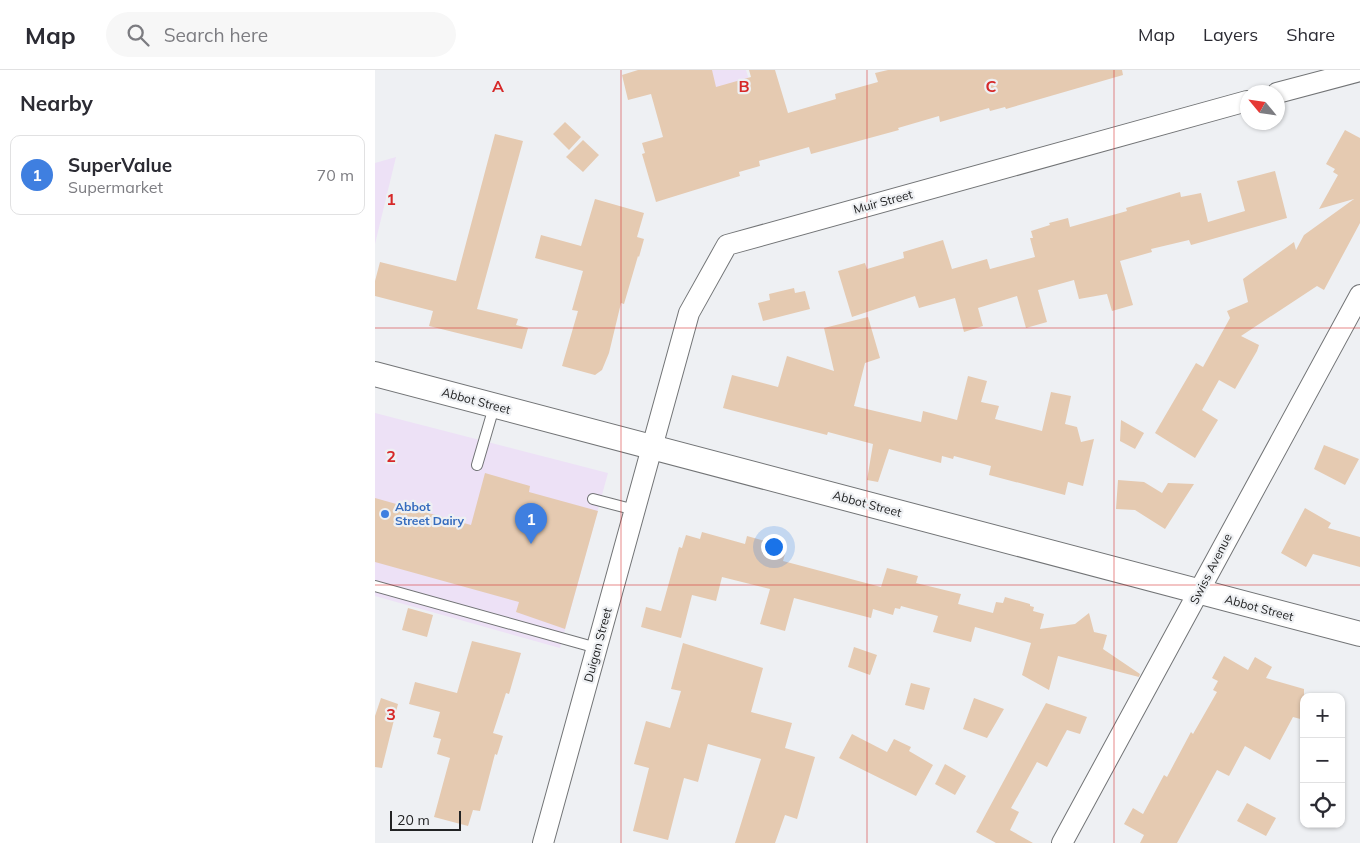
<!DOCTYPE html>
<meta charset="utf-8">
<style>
:root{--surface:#fff;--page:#f7f7f7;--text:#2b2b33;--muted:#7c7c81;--line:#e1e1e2;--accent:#0b8043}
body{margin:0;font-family:Mulish,sans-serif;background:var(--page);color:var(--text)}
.controls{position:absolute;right:15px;bottom:15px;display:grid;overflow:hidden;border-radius:10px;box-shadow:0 1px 4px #0004}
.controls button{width:45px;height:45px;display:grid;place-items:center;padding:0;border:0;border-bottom:1px solid var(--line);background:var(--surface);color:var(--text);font:25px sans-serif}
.compass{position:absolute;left:865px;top:15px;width:45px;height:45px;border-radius:50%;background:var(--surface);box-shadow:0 1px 4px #0004;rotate:299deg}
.scale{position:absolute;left:15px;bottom:12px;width:71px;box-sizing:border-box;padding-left:5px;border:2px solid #222324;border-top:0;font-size:14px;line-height:18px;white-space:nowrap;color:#222324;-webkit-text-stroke:4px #eef0f3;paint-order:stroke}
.you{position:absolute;left:398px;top:476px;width:18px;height:18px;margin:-12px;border:4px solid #fff;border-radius:50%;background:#1a73e8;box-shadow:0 0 0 8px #1a73e833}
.badge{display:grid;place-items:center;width:32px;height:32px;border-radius:50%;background:var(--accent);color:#fff;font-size:16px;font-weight:700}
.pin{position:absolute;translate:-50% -41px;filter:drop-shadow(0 1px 2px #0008)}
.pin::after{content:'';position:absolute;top:26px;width:18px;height:15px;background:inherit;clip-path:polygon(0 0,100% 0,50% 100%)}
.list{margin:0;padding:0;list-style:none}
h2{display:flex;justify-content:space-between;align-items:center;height:65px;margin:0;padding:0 20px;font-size:21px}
h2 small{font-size:16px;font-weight:400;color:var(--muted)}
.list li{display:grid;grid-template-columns:32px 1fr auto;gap:15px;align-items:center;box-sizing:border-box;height:80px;margin:0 10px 10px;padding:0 10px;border:1px solid var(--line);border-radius:10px}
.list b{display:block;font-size:19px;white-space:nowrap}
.list p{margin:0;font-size:16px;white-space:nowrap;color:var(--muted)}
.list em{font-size:16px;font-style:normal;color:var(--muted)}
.icon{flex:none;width:28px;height:28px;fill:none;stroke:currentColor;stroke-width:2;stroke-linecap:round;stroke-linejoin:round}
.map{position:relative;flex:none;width:985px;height:773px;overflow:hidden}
header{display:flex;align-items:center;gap:30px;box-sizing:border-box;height:70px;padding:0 25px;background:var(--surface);border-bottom:1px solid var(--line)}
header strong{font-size:24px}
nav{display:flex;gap:28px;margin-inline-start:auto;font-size:18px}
.search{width:350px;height:45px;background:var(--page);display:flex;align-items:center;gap:12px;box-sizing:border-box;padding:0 18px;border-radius:28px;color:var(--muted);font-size:19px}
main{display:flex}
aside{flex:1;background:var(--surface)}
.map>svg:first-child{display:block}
.commercial{fill:#ede1f6}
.building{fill:#e5cab1}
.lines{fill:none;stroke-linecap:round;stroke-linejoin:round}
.service-casing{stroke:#727476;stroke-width:12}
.minor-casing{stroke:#727476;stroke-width:22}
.tertiary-casing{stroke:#727476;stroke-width:26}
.service{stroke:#fff;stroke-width:10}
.minor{stroke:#fff;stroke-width:20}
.tertiary{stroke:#fff;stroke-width:24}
.grid{fill:none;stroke:#d62828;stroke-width:1;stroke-opacity:0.55}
.shop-dot{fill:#3f7fe0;stroke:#eef0f3;stroke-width:2}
.labels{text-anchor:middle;stroke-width:4.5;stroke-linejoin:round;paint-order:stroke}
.street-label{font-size:12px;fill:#222324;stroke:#eef0f3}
.shop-label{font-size:12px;font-weight:bold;fill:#366cbe;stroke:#eef0f3;text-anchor:start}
.grid-label{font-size:16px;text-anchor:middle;font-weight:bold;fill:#d62828;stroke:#eef0f3;stroke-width:4.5;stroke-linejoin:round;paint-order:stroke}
</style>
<header>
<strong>Map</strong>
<div class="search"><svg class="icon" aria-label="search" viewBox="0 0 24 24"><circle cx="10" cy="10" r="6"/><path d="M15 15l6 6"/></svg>Search here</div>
<nav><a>Map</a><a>Layers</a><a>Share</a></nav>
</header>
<main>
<aside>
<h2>Nearby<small></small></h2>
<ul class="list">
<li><span class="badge" style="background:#3f7fe0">1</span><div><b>SuperValue</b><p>Supermarket</p></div><em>70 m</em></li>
</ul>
</aside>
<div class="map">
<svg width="985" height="773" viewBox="0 0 985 773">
<rect width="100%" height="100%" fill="#eef0f3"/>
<!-- commercial -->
<path class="commercial" d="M 297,0 L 371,0 L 375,13 L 343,21 Z
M 21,87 L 0,174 L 0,93 Z
M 0,343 L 233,403 L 185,578 L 0,526 Z"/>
<!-- building -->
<path class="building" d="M 263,0 L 337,0 L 341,17 L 376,7 L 374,0 L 400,0 L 413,43 L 461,29 L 460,24 L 503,12 L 500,3 L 513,0 L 747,0 L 748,5 L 631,39 L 630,37 L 615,41 L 614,38 L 565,52 L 564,46 L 523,58 L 524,60 L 436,84 L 434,77 L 384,91 L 385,96 L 364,102 L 365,106 L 281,132 L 267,84 L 270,83 L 267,73 L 288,67 L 276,24 L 253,30 L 247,5 Z
M 190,52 L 206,67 L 194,80 L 178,64 Z
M 970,60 L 985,68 L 985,153 L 949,220 L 942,216 L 866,266 L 884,275 L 882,281 L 860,319 L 844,310 L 827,340 L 843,350 L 820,388 L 780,363 L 821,293 L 828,297 L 855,248 L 852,241 L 873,232 L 868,209 L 919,172 L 921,180 L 929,165 L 979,129 L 944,139 L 963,105 L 958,102 L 960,99 L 951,94 Z
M 120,64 L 148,71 L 102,239 L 143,249 L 141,255 L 153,258 L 147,279 L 54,256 L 58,241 L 0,226 L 0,211 L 5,192 L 81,211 Z
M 208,70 L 224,85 L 208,102 L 191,87 Z
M 900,101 L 912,148 L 816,175 L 814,170 L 776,179 L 777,182 L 745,191 L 758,235 L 737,241 L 732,224 L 704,229 L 699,210 L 663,220 L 672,252 L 651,258 L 642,226 L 603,238 L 608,256 L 589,262 L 580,228 L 544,238 L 540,226 L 477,247 L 463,201 L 490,193 L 492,199 L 529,188 L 528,182 L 568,170 L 577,199 L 612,189 L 615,199 L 660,187 L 655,168 L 658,168 L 656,161 L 675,155 L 674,153 L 693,148 L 695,157 L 752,141 L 751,138 L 805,122 L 806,127 L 826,123 L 833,152 L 870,141 L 862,111 Z
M 220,129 L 269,143 L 262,167 L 269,169 L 264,187 L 263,186 L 249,234 L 246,233 L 234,283 L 227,300 L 220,305 L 187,296 L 203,241 L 197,240 L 208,201 L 160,188 L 166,165 L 206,176 Z
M 419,218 L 420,223 L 430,221 L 435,239 L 388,251 L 383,233 L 395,230 L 394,224 Z
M 493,247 L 505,288 L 490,293 L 479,336 L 546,352 L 548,341 L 582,350 L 593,306 L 612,311 L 606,332 L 624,336 L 620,349 L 667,361 L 676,322 L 696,326 L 690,354 L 702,357 L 706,372 L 719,369 L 708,416 L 693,412 L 690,425 L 614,405 L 616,396 L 579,386 L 578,389 L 567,386 L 566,393 L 514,379 L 503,412 L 492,410 L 498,374 L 453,362 L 452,365 L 348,338 L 357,305 L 403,317 L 412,286 L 459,301 L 449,258 Z
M 746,350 L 769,363 L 760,379 L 745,371 Z
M 949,375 L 984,389 L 970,415 L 939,399 Z
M 110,403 L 155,416 L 154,422 L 223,441 L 190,559 L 141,542 L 144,532 L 0,492 L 0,428 L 96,455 Z
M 743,410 L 769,412 L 787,423 L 793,413 L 819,414 L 790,459 L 760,440 L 741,439 Z
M 930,438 L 956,453 L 953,458 L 985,467 L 985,497 L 938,484 L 931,497 L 906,483 Z
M 327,462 L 370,474 L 372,466 L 412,477 L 408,491 L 506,517 L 512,498 L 543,506 L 541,513 L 586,524 L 583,534 L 618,543 L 621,532 L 628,533 L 630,527 L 655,534 L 655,536 L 659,537 L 658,541 L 669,544 L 665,559 L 700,554 L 714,543 L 719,562 L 732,565 L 728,579 L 765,604 L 764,607 L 683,586 L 674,620 L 647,605 L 656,573 L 600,557 L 596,572 L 558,562 L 563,546 L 526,536 L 525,539 L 520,538 L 518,545 L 498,539 L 496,548 L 419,528 L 410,561 L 385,554 L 395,519 L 347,507 L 341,531 L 317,525 L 306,568 L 266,557 L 271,537 L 286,541 L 304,477 L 307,478 L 311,465 L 325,469 Z
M 33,538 L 58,545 L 52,567 L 27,560 Z
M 97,571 L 146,583 L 134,624 L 131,623 L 118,663 L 128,666 L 122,685 L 120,684 L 105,741 L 98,740 L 93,756 L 59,747 L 75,688 L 62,684 L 66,669 L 58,667 L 65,642 L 34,634 L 40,612 L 82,623 Z
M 308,573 L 388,598 L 376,642 L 417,653 L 410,678 L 440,687 L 422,749 L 410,745 L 400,773 L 360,773 L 386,689 L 333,674 L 323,712 L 309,708 L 293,770 L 258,761 L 274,698 L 259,694 L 271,651 L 295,658 L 306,621 L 296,619 Z
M 479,577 L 502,585 L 495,605 L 473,597 Z
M 849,586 L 873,600 L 880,587 L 897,597 L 891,608 L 929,619 L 929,650 L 918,647 L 895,690 L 870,676 L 854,706 L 842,700 L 802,773 L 765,773 L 769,765 L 749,754 L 758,738 L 768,744 L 789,705 L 792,707 L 816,662 L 818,664 L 842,622 L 838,620 L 843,611 L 837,608 Z
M 536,613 L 555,618 L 549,640 L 530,635 Z
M 6,628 L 23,634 L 7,698 L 0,697 L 0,646 Z
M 599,628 L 629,639 L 612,668 L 588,659 Z
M 671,633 L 712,647 L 705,664 L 692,660 L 672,697 L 662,692 L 636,738 L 644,742 L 635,760 L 658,773 L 621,773 L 601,762 Z
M 477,664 L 512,682 L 519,669 L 536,677 L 534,681 L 558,695 L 541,726 L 464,688 Z
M 570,694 L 591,706 L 580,725 L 560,714 Z
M 872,733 L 901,748 L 891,766 L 862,751 Z"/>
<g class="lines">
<!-- service casing -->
<g class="service-casing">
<path id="service" d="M 102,395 L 119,337
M 218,429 L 260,440
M 0,516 L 222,578"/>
</g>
<!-- minor casing -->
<g class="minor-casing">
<path id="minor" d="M 902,23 L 985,1
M 168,773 L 314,243 L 352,175 L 872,31
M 687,773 L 985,225"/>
</g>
<!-- tertiary casing -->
<g class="tertiary-casing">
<path id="tertiary" d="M 0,304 L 985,564"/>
</g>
<!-- service -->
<use href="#service" class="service"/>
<!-- minor -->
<use href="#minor" class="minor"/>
<!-- tertiary -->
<use href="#tertiary" class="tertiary"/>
</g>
<!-- grid -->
<path class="grid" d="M 246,0 L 246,773M 492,0 L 492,773M 739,0 L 739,773M 0,258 L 985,258M 0,515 L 985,515"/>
<!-- markers -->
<circle class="shop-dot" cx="10" cy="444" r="5"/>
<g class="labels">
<!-- street labels -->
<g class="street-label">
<text transform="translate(508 132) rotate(-15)" y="4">Muir Street</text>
<text transform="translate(101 331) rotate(15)" y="4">Abbot Street</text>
<text transform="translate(492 434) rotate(15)" y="4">Abbot Street</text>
<text transform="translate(836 499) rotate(-63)" y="4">Swiss Avenue</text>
<text transform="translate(884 538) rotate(15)" y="4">Abbot Street</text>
<text transform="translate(223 575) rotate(-75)" y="4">Duigan Street</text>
</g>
<!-- shop labels -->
<g class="shop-label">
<text x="20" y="441">Abbot<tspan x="20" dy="14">Street Dairy</tspan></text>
</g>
</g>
<g class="grid-label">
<text x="123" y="22">A</text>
<text x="369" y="22">B</text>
<text x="616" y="22">C</text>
<text x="16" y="135">1</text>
<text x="16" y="392">2</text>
<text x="16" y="650">3</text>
</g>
</svg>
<div class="controls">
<button>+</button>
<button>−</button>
<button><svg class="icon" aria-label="locate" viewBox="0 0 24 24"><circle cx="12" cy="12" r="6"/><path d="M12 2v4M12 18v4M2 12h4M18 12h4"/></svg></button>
</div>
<svg class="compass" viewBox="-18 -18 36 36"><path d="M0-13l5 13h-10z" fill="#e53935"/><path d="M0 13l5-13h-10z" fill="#7c7c81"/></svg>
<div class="scale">20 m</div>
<div class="you"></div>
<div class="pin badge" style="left:156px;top:474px;background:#3f7fe0">1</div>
</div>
</main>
